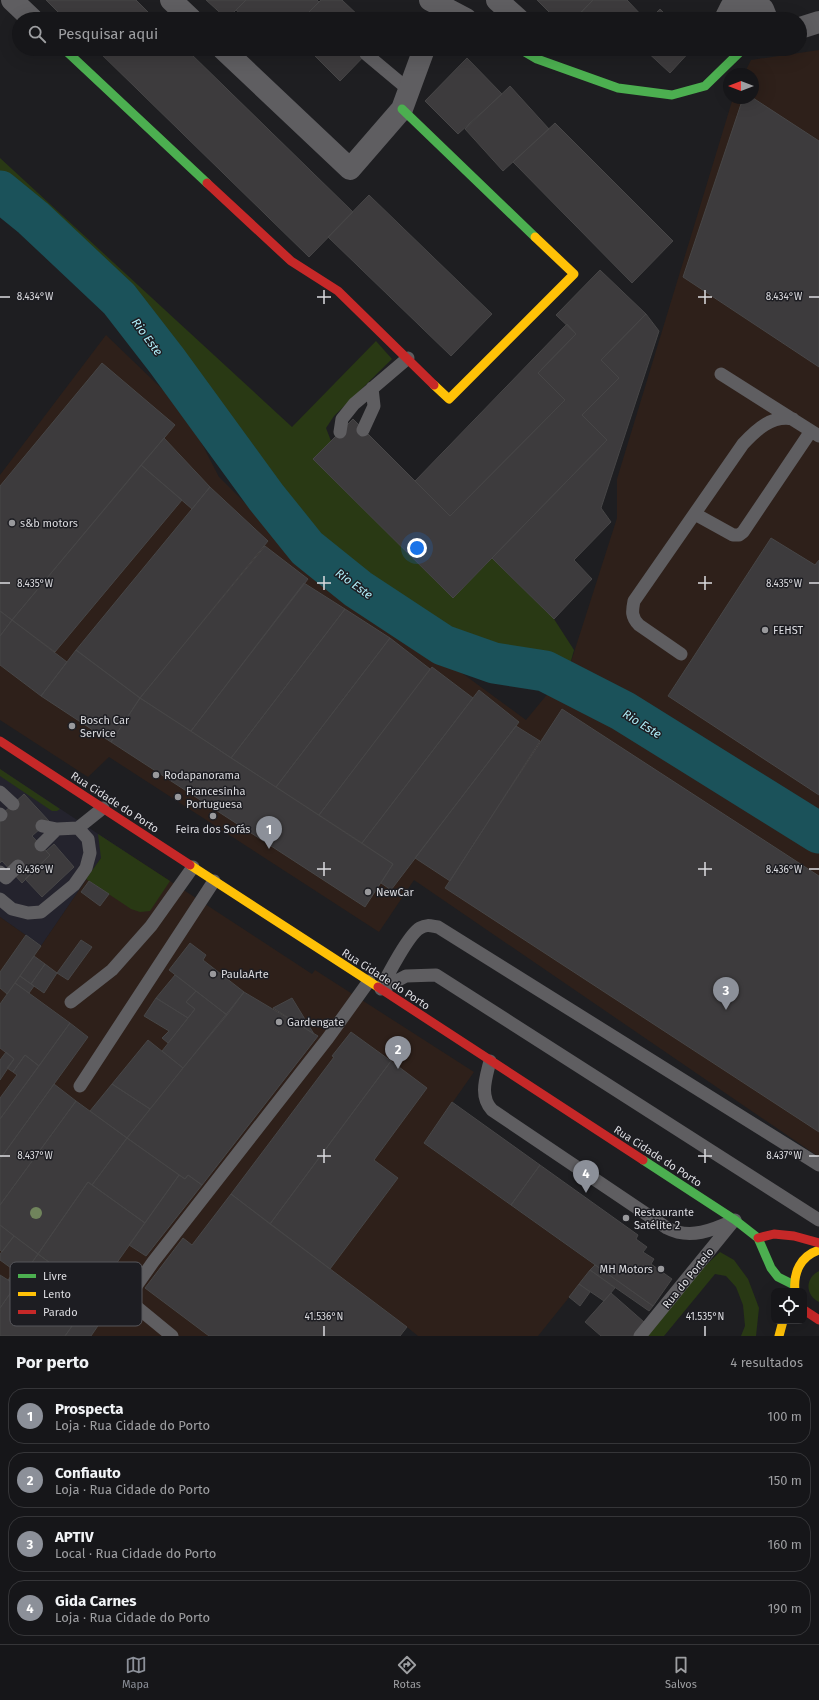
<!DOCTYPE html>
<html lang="pt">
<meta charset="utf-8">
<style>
:root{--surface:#161619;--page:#232326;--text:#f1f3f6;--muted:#9e9fa2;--line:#353538;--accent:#8c9099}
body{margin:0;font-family:"Fira Sans",sans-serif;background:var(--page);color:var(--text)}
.controls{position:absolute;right:12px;bottom:12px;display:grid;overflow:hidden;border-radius:8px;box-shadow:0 4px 16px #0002}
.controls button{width:36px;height:36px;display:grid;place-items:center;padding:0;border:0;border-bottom:1px solid var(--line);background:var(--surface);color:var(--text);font:20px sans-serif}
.compass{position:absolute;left:723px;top:68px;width:36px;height:36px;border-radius:50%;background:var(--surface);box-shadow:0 4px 16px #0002;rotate:270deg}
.you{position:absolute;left:417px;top:548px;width:14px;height:14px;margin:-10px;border:3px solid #fff;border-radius:50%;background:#1a73e8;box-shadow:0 0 0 6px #1a73e833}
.badge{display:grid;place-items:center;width:26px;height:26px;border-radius:50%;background:var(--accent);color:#fff;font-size:13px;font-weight:700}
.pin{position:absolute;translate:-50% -33px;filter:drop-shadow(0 1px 2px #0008)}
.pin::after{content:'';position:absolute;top:21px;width:14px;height:12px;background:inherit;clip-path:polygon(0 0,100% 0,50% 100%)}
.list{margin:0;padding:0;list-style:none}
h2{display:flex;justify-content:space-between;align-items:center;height:52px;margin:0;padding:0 16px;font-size:17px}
h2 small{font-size:13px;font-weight:400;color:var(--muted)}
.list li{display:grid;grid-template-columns:26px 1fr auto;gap:12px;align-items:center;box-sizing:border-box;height:56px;margin:0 8px 8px;padding:0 8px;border:1px solid var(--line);border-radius:16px}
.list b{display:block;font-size:15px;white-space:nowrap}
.list p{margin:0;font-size:13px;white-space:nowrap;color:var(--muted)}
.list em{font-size:13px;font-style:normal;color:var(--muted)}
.icon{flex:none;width:22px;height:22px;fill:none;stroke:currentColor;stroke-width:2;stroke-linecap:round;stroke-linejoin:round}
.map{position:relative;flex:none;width:819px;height:1336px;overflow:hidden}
.search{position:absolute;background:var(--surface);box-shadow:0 4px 16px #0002;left:12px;right:12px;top:12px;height:44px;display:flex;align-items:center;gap:10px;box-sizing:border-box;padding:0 14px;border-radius:22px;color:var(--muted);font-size:15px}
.sheet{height:308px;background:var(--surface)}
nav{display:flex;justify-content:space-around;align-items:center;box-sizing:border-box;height:56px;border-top:1px solid var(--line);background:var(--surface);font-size:11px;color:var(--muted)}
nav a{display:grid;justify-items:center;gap:2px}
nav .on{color:var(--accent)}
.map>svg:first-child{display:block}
.built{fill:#24232d}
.industrial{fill:#2e201a}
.green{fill:#293914}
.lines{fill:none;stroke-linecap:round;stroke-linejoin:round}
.river{stroke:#1b525a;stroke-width:41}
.building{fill:#3d3b3d;stroke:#474647}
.lane{stroke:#5f5e61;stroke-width:13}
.street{stroke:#5f5e61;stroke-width:22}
.fast{stroke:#4caf50;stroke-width:9}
.slow{stroke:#ffc107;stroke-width:9}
.jam{stroke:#c62828;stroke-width:9}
.tree{fill:#70845c}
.ticks{fill:none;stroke:#dbdbdf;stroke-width:1.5}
.poi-dot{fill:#99999c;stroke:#1d1d22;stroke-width:1.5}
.labels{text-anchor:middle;stroke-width:3;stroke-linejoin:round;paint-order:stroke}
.poi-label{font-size:11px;fill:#dbdbdf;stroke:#1d1d22;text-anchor:start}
.street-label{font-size:11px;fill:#dbdbdf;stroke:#1d1d22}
.water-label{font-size:12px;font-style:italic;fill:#afedf8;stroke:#1d1d22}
.key{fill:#1d1d22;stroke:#56565b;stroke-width:1}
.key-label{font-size:11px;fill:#dbdbdf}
.ticks-label{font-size:10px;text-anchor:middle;fill:#dbdbdf;stroke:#1d1d22;stroke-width:3;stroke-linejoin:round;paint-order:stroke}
</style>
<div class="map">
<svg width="819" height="1336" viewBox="0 0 819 1336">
<rect width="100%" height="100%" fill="#1e1e21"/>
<!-- built -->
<path class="built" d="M 0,769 L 127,853 L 101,858 L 41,946 L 0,917 Z"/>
<!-- industrial -->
<path class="industrial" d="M 819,50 L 819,1157 L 414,880 L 379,932 L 109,757 L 88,777 L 0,720 L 0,475 L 106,335 L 185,411 L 219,477 L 293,551 L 399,627 L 526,720 L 569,668 L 617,518 L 617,479 L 733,98 L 753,98 L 753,74 L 744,74 L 751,60 Z
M 127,853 L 312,974 L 315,970 L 474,1072 L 424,1143 L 595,1265 L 538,1336 L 418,1336 L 407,1327 L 400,1336 L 0,1336 L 0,917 L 41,946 L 101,858 Z"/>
<!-- green -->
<path class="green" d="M 0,158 L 292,427 L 376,341 L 392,359 L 334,416 L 326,428 L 331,441 L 314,460 L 453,598 L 492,558 L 554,619 L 574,650 L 569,668 L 542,653 L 490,652 L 445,636 L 380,593 L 307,532 L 265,473 L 206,400 L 166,345 L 101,267 L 0,178 Z
M 0,769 L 60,809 L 57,811 L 52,811 L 0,776 Z
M 98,834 L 170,881 L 150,911 L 140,912 L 131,909 L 86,879 L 101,858 Z
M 720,1252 L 734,1260 L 748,1279 L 759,1308 L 756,1336 L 741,1336 L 745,1326 L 743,1305 L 736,1287 L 726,1276 L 715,1274 L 664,1336 L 646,1336 L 704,1267 Z
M 819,1271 L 819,1302 C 805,1295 805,1278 819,1271 Z"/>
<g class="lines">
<!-- river -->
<path class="river" d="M 0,191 L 33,218 L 119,299 L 167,361 L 266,497 L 307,548 L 358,589 L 443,645 L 494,663 L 545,671 L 623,711 L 819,833"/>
</g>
<!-- building -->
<path class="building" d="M 46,0 L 136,0 L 155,19 L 65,19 Z
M 206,0 L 246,0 L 227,19 Z
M 246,0 L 317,0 L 319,2 L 302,19 L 246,19 L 236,10 Z
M 321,0 L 342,0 L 362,19 L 302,19 Z
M 537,0 L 593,0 L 574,19 L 556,19 Z
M 593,0 L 627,0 L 645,19 L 587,19 L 581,13 Z
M 660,9 L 670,19 L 650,19 Z
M 96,49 L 186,49 L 353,212 L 309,257 Z
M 308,49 L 371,49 L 340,81 Z
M 644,49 L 692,49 L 670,73 Z
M 467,58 L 502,94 L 458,134 L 425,101 Z
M 510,86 L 549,129 L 503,171 L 465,129 Z
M 753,98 L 819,141 L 819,367 L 683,277 L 742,101 Z
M 555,123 L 673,241 L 632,283 L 513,162 Z
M 369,195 L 492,314 L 451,356 L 328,237 Z
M 600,270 L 646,314 L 601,360 L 619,378 L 582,415 L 607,440 L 453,598 L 313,459 L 353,419 L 450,516 L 565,400 L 538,373 L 576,334 L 556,315 Z
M 646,314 L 659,331 L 601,508 L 611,522 L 574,560 L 592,579 L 554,619 L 492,558 L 607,440 L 582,415 L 619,378 L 601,360 Z
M 567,324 L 576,334 L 538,373 L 565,400 L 450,516 L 415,481 Z
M 102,363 L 175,425 L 12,620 L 0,611 L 0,486 Z
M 164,438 L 210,487 L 192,509 L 141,465 Z
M 141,465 L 182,500 L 55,652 L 12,620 Z
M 210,487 L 268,541 L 140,698 L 76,650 Z
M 771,538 L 815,565 L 819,560 L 819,795 L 668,696 Z
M 265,546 L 308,579 L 191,731 L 140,698 Z
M 304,583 L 345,609 L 231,758 L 191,731 Z
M 345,609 L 390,638 L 276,787 L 231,758 Z
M 0,611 L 12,620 L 0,636 Z
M 12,620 L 67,662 L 41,696 L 0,665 L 0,636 Z
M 390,638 L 430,669 L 319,815 L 276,787 Z
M 76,650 L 140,698 L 111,742 L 41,696 Z
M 432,667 L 473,698 L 362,843 L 319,815 Z
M 479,690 L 519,722 L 391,890 L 381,883 L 393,864 L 362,843 Z
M 140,698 L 393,864 L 365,907 L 111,742 Z
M 562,709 L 819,876 L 819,1132 L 445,888 Z
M 516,726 L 540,741 L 450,881 L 415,858 Z
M 24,794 L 49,821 L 32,836 L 50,855 L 22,883 L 2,861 L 0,863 L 0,816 Z
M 54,844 L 74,867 L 42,897 L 25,879 L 50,855 L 46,851 Z
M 89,881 L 109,894 L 100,906 L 81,892 Z
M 26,935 L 41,946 L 7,994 L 0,988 L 0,972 Z
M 81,940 L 92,947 L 68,980 L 57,973 Z
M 190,943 L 206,955 L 203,960 L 244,992 L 227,1015 L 169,970 Z
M 34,956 L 45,964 L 31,984 L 20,976 Z
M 45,964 L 57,973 L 44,993 L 31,984 Z
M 175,975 L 196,991 L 186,1002 L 195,1009 L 188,1018 L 156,998 Z
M 20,976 L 34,986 L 29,993 L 15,983 Z
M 15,983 L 70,1023 L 39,1066 L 25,1055 L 13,1072 L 7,1068 L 14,1059 L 0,1048 L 0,1004 Z
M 196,991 L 227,1015 L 183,1068 L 162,1051 L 195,1009 L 186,1002 Z
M 244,992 L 318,1036 L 202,1185 L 188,1175 L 185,1179 L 127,1138 Z
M 156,998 L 188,1018 L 168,1043 L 162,1038 L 169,1031 L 144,1016 Z
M 292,998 L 314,1034 L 273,1008 Z
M 70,1023 L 88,1037 L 0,1159 L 0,1119 Z
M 351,1032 L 391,1061 L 270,1224 L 231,1194 L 334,1057 L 332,1056 Z
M 148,1040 L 183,1068 L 150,1109 L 112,1084 Z
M 6,1052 L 14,1059 L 0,1080 L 0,1060 Z
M 25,1055 L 39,1066 L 0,1119 L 0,1098 L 17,1075 L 13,1072 Z
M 391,1061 L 427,1088 L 374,1160 L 398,1178 L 330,1269 L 270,1224 Z
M 54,1084 L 76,1101 L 0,1205 L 0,1159 Z
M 112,1084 L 150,1109 L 127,1138 L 90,1111 Z
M 76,1101 L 127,1138 L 92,1185 L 88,1182 L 38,1254 L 0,1225 L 0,1205 Z
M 452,1102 L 540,1165 L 511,1205 L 424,1143 Z
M 127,1138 L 179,1175 L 145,1223 L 92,1185 Z
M 540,1165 L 638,1235 L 636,1239 L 647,1247 L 643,1252 L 654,1259 L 651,1264 L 672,1279 L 653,1306 L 511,1205 Z
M 179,1175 L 185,1179 L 188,1175 L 202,1185 L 146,1256 L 129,1245 Z
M 88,1182 L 145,1223 L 94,1295 L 38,1254 Z
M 231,1194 L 407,1327 L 400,1336 L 209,1336 L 145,1288 L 183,1238 L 192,1245 Z
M 0,1225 L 14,1236 L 2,1252 L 0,1250 Z
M 14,1236 L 38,1254 L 22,1276 L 0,1260 L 0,1254 Z
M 38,1254 L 94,1295 L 65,1336 L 0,1336 L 0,1308 Z
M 595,1265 L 653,1306 L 649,1311 L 590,1270 Z
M 590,1270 L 615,1288 L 604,1301 L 579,1284 Z
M 15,1271 L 22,1276 L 16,1285 L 8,1280 Z
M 0,1275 L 16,1285 L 0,1308 Z
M 579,1284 L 590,1292 L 580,1306 L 569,1297 Z
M 611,1293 L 644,1322 L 633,1336 L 601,1336 L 585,1322 Z
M 89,1302 L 106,1314 L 91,1336 L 65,1336 Z"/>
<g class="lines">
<!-- lane -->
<path class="lane" d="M 366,54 L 409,90
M 721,374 L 819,436
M 363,430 L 374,406 L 372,388
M 340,432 L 342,419 L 354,404 L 408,358
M 695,514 L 733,535 L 739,535 L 743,532 L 811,431
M 681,654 L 639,625 C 631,617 632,611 634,601 L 743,444 C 757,429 772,415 793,419
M 0,792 L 13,804
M 0,814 L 1,815
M 42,826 L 57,829 L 78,828 L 103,808
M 41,845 L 57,829
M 0,872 L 6,878 L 18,866
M 0,899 L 12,909 L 28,913 L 41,912 L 74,885 L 86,868 L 90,853 L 88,839 L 78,828
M 381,989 C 387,976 409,934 420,928 C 427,924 431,926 438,927 L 819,1165
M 381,989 L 406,976 L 436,975 L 819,1220
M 71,1002 L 112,970 L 151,926 L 193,867
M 490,1061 C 486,1078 479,1096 492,1110 L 667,1228 C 690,1240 713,1230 735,1220
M 80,1086 L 214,881
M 172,1336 L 127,1299 L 153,1262 L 328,1038 L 369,981
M 640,1336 L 732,1223"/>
<!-- street -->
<path class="street" d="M 12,0 L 32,19
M 171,0 L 191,19
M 430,0 L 466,19
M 497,0 L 518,19
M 725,19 L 731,7 L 747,1 L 763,9 L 767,19
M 800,28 L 819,22
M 223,49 L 350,169 L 402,109 L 424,49"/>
<!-- fast -->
<path class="fast" d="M 64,49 L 207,183
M 520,49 L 537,59 L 618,88 L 672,95 L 705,86 L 743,49
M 402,109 L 535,237
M 643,1160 L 735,1220 L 758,1238 L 771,1268 L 778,1277 L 794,1285"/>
<!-- slow -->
<path class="slow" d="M 434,385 L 449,399 L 574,274 L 535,237
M 190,865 L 378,987
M 795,1291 C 793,1272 801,1256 819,1250
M 779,1336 L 783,1321"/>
<!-- jam -->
<path class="jam" d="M 207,183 L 291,261 L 338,291 L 434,385
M 0,741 L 190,865
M 378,987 L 643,1160
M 758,1238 L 774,1234 L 794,1236 L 819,1243
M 804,1310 L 819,1320"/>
</g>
<!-- trees -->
<circle class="tree" cx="36" cy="1213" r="6"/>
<!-- ticks -->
<path class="ticks" d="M 324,290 L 324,304M 705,290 L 705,304M 0,297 L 10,297M 317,297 L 331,297M 698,297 L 712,297M 809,297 L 819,297M 324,576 L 324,590M 705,576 L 705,590M 0,583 L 10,583M 317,583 L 331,583M 698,583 L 712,583M 809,583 L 819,583M 324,862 L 324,876M 705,862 L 705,876M 0,869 L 10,869M 317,869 L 331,869M 698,869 L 712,869M 809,869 L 819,869M 324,1149 L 324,1163M 705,1149 L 705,1163M 0,1156 L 10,1156M 317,1156 L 331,1156M 698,1156 L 712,1156M 809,1156 L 819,1156M 324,1326 L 324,1336M 705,1326 L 705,1336"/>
<!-- markers -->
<g class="poi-dot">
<circle cx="12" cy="523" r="4"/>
<circle cx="765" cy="630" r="4"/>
<circle cx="72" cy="726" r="4"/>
<circle cx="156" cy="775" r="4"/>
<circle cx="178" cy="797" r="4"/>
<circle cx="213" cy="816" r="4"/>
<circle cx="368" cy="892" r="4"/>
<circle cx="213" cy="974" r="4"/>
<circle cx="279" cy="1022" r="4"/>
<circle cx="626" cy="1218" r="4"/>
<circle cx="661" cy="1269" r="4"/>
</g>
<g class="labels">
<!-- poi labels -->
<g class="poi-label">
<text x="20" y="527">s&amp;b motors</text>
<text x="773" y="634">FEHST</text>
<text x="80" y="724">Bosch Car<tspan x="80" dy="13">Service</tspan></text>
<text x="164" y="779">Rodapanorama</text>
<text x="186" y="795">Francesinha<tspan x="186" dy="13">Portuguesa</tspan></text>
<text x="213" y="833" text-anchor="middle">Feira dos Sofás</text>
<text x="376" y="896">NewCar</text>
<text x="221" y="978">PaulaArte</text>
<text x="287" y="1026">Gardengate</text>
<text x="634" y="1216">Restaurante<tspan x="634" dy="13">Satélite 2</tspan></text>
<text x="653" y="1273" text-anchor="end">MH Motors</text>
</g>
<!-- street labels -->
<g class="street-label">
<text transform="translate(115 802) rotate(33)" y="4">Rua Cidade do Porto</text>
<text transform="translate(386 979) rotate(33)" y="4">Rua Cidade do Porto</text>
<text transform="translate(658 1156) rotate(33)" y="4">Rua Cidade do Porto</text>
<text transform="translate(688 1278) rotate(-51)" y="4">Rua do Portelo</text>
</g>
<!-- water labels -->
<g class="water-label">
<text transform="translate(147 337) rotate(54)" y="4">Rio Este</text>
<text transform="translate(354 584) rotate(36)" y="4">Rio Este</text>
<text transform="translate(642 724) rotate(32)" y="4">Rio Este</text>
</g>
</g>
<!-- legend -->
<rect x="10" y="1262" width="132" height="64" rx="6" class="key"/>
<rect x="18" y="1274" width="18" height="4" fill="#4caf50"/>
<rect x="18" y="1292" width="18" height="4" fill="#ffc107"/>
<rect x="18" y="1310" width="18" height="4" fill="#c62828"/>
<g class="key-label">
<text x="43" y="1280">Livre</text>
<text x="43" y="1298">Lento</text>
<text x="43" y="1316">Parado</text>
</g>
<g class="ticks-label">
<text x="784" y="300">8.434°W</text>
<text x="35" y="300">8.434°W</text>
<text x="784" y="587">8.435°W</text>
<text x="35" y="587">8.435°W</text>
<text x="784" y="873">8.436°W</text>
<text x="35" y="873">8.436°W</text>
<text x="784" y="1159">8.437°W</text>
<text x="35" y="1159">8.437°W</text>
<text x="324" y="1320">41.536°N</text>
<text x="705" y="1320">41.535°N</text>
</g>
</svg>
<div class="controls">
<button><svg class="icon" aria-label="locate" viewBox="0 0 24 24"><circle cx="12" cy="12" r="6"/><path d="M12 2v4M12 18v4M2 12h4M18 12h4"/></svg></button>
</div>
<svg class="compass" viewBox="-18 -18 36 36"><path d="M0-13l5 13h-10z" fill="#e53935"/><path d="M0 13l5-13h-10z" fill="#9e9fa2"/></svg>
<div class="you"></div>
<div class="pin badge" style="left:269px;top:849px">1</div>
<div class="pin badge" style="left:398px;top:1069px">2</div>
<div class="pin badge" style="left:726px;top:1010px">3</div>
<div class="pin badge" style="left:586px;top:1193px">4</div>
<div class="search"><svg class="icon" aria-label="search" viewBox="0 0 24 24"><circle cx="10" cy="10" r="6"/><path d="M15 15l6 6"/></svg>Pesquisar aqui</div>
</div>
<section class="sheet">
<h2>Por perto<small>4 resultados</small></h2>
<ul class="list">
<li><span class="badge">1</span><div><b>Prospecta</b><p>Loja · Rua Cidade do Porto</p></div><em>100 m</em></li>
<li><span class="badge">2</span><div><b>Confiauto</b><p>Loja · Rua Cidade do Porto</p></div><em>150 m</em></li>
<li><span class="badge">3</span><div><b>APTIV</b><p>Local · Rua Cidade do Porto</p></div><em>160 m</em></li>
<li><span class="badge">4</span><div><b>Gida Carnes</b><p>Loja · Rua Cidade do Porto</p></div><em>190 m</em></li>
</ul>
</section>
<nav>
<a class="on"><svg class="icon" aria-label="map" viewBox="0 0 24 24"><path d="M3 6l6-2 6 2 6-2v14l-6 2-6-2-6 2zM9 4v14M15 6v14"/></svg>Mapa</a>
<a><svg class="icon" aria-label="directions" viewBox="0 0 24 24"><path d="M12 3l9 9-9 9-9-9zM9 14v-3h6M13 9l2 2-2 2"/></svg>Rotas</a>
<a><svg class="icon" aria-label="saved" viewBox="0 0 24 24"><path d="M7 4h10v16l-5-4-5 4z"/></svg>Salvos</a>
</nav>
